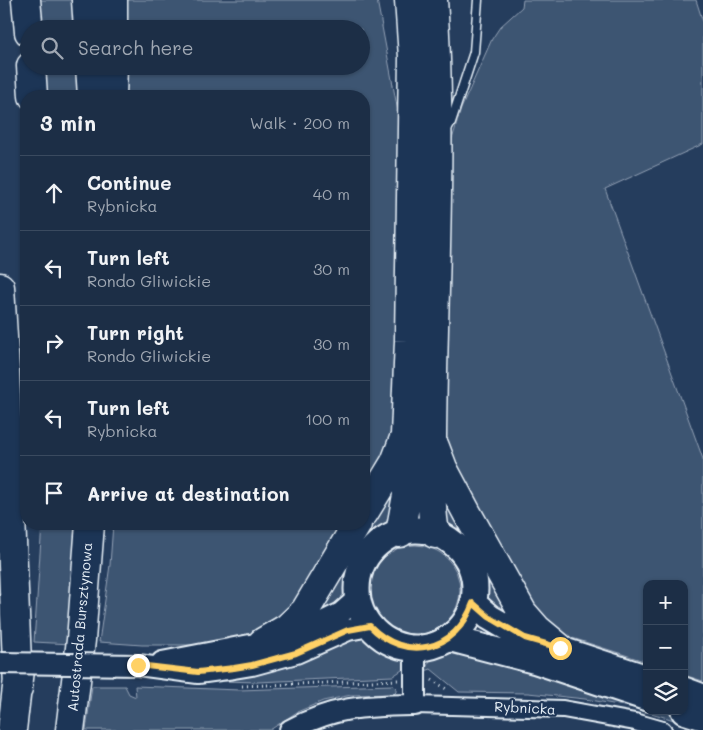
<!DOCTYPE html>
<meta charset="utf-8">
<style>
:root{--surface:#1c2e46;--page:#25364d;--text:#f1f3f6;--muted:#a0a8b3;--line:#3a4a5f}
body{margin:0;font-family:Mali,sans-serif;background:var(--page);color:var(--text)}
.controls{position:absolute;right:15px;bottom:15px;display:grid;overflow:hidden;border-radius:10px;box-shadow:0 1px 4px #0004}
.controls button{width:45px;height:45px;display:grid;place-items:center;padding:0;border:0;border-bottom:1px solid var(--line);background:var(--surface);color:var(--text);font:25px sans-serif}
.stop{position:absolute;width:15px;height:15px;margin:-11px;border:4px solid #ffd166;border-radius:50%;background:#fff}
.stop.end{background:#ffd166;border-color:#fff;box-shadow:0 1px 5px #0008}
.list{margin:0;padding:0;list-style:none}
h2{display:flex;justify-content:space-between;align-items:center;height:65px;margin:0;padding:0 20px;font-size:21px}
h2 small{font-size:16px;font-weight:400;color:var(--muted)}
.list li{display:grid;grid-template-columns:32px 1fr auto;gap:15px;align-items:center;box-sizing:border-box;height:75px;padding:0 20px;border-top:1px solid var(--line)}
.list b{display:block;font-size:19px;white-space:nowrap}
.list p{margin:0;font-size:16px;white-space:nowrap;color:var(--muted)}
.list em{font-size:16px;font-style:normal;color:var(--muted)}
.icon{flex:none;width:28px;height:28px;fill:none;stroke:currentColor;stroke-width:2;stroke-linecap:round;stroke-linejoin:round}
.map{position:relative;flex:none;width:703px;height:730px;overflow:hidden}
.search{position:absolute;background:var(--surface);box-shadow:0 1px 4px #0004;left:20px;top:20px;width:350px;height:55px;display:flex;align-items:center;gap:12px;box-sizing:border-box;padding:0 18px;border-radius:28px;color:var(--muted);font-size:19px}
.panel{position:absolute;background:var(--surface);box-shadow:0 1px 4px #0004;left:20px;top:90px;width:350px;height:440px;border-radius:20px}
.map>svg:first-child{display:block}
.green{fill:#3e5472;stroke:#93a2b5}
.lines{fill:none;stroke-linecap:round;stroke-linejoin:round}
.service-casing{stroke:#e8f1f8;stroke-width:11}
.minor-casing{stroke:#e8f1f8;stroke-width:20}
.tertiary-casing{stroke:#e8f1f8;stroke-width:24}
.primary-casing{stroke:#e8f1f8;stroke-width:29}
.motorway-casing{stroke:#e8f1f8;stroke-width:31}
.path{stroke:#e8f1f8;stroke-width:3;stroke-dasharray:1 4;stroke-linecap:butt}
.service{stroke:#1d3557;stroke-width:8}
.minor{stroke:#1d3557;stroke-width:16}
.tertiary{stroke:#1d3557;stroke-width:20}
.primary{stroke:#1d3557;stroke-width:25}
.motorway{stroke:#1d3557;stroke-width:28}
.tertiary-bridge-casing{stroke:#e8f1f8;stroke-width:24;stroke-linecap:butt}
.tertiary-bridge{stroke:#1d3557;stroke-width:20}
.route{stroke:#ffd166;stroke-width:6}
.labels{text-anchor:middle;stroke-width:4.5;stroke-linejoin:round;paint-order:stroke}
.street-label{font-size:14px;fill:#e8f1f8;stroke:#1d3557}
</style>
<div class="map">
<svg width="703" height="730" viewBox="0 0 703 730">
<rect width="100%" height="100%" fill="#253d5d"/>
<filter id="ink" filterUnits="userSpaceOnUse"><feTurbulence type="fractalNoise" baseFrequency=".02" numOctaves="2"/><feDisplacementMap in="SourceGraphic" scale="10" xChannelSelector="R" yChannelSelector="G"/><feConvolveMatrix kernelMatrix="1 2 1 2 8 2 1 2 1" color-interpolation-filters="sRGB"/></filter>
<g filter="url(#ink)">
<!-- green -->
<path class="green" d="M 36,0 L 73,0 L 75,29 L 39,29 Z
M 125,0 L 377,0 L 401,128 L 396,435 L 364,499 L 364,96 L 124,96 L 124,66 L 361,66 L 361,29 L 125,29 Z
M 523,0 L 696,0 L 703,22 L 703,144 L 605,189 L 703,459 L 703,681 L 684,675 L 684,584 L 647,584 L 647,662 L 560,634 L 543,624 L 442,443 L 449,150 L 461,109 L 492,39 L 500,27 L 522,7 Z
M 42,66 L 78,66 L 80,96 L 44,96 Z
M 396,472 L 392,525 C 377,538 359,547 353,567 C 349,578 349,590 344,601 L 304,626 Z
M 436,472 L 524,629 L 482,596 C 480,564 471,549 446,530 Z
M 42,524 L 78,524 L 71,644 L 34,642 Z
M 113,524 L 348,524 L 298,604 L 262,632 L 226,641 L 191,645 L 142,645 L 99,642 L 110,565 Z
M370 590a45 45 0 1 1 90 0a45 45 0 1 1-90 0Z
M 359,637 C 369,639 375,645 384,650 C 391,654 398,655 404,662 L 405,668 L 393,676 L 257,682 L 222,681 L 223,676 Z
M 450,648 L 647,705 L 647,711 L 666,711 L 703,724 L 703,729 L 635,708 L 585,699 L 528,693 L 459,692 L 431,669 L 425,671 C 431,656 435,652 450,648 Z
M 393,685 L 396,688 L 396,692 L 394,694 L 351,695 L 323,701 L 297,712 L 270,730 L 86,730 L 92,686 L 125,686 L 129,694 L 136,697 L 135,686 L 239,690 Z"/>
<g class="lines">
<!-- service casing -->
<g class="service-casing">
<path id="service" d="M 447,129 L 451,122 L 474,52 L 478,0"/>
</g>
<!-- minor casing -->
<g class="minor-casing">
<path id="minor" d="M 415,705 L 563,709 L 635,722 L 663,730"/>
</g>
<!-- tertiary casing -->
<g class="tertiary-casing">
<path id="tertiary" d="M 162,662 L 292,637 L 341,613 L 358,598
M 138,665 L 198,673 L 234,668 L 252,665 L 296,653 L 348,630 L 370,626
M 290,730 C 335,706 365,706 415,705 L 415,648"/>
</g>
<!-- primary casing -->
<g class="primary-casing">
<path id="primary" d="M357 589a59 59 0 1 1 118 0a59 59 0 1 1-118 0Z
M 473,603 L 489,617 L 525,638 L 647,678
M 448,638 L 536,661 L 647,698
M 684,690 L 703,697
M 684,711 L 703,717"/>
</g>
<!-- motorway casing -->
<g class="motorway-casing">
<path id="motorway" d="M 26,0 L 29,32
M 86,0 L 88,29
M 433,0 C 443,146 433,292 432,438 C 429,473 430,500 435,534
M 113,29 L 113,0
M 31,66 L 33,96
M 90,66 L 92,96
M 112,96 L 113,66
M 0,287 L 5,370 L 18,688
M 435,447 L 443,468 L 467,513 L 523,613 L 537,629 L 560,648
M 364,513 L 395,462 L 403,441
M 400,533 L 407,495 L 405,435 L 409,341 L 413,57 L 409,0
M 263,642 L 287,628 L 305,611 L 357,524
M 12,730 L 19,670
M 70,730 L 81,640 L 90,524"/>
</g>
<!-- path -->
<path class="path" d="M 432,680 L 448,690
M 242,686 L 398,680"/>
<!-- service -->
<use href="#service" class="service"/>
<!-- minor -->
<use href="#minor" class="minor"/>
<!-- tertiary -->
<use href="#tertiary" class="tertiary"/>
<!-- primary -->
<use href="#primary" class="primary"/>
<!-- motorway -->
<use href="#motorway" class="motorway"/>
<!-- tertiary-bridge casing -->
<g class="tertiary-bridge-casing">
<path id="tertiary-bridge" d="M 0,663 L 138,665"/>
</g>
<!-- tertiary-bridge -->
<use href="#tertiary-bridge" class="tertiary-bridge"/>
</g>
</g>
<g class="lines" filter="url(#ink)">
<!-- route -->
<path class="route" d="M 138,665 L 198,672 L 234,668 L 252,665 L 296,653 L 348,630 L 370,626 C 406,663 456,651 473,603 L 489,617 L 525,638 L 560,648"/>
</g>
<g class="labels">
<!-- street labels -->
<g class="street-label">
<text transform="translate(80 627) rotate(-85)" y="5">Autostrada Bursztynowa</text>
<text transform="translate(525 708) rotate(3)" y="5">Rybnicka</text>
</g>
</g>
</svg>
<div class="controls">
<button>+</button>
<button>−</button>
<button><svg class="icon" aria-label="layers" viewBox="0 0 24 24"><path d="M12 4l9 5-9 5-9-5zM3 14l9 5 9-5"/></svg></button>
</div>
<div class="stop" style="left:560px;top:648px"></div>
<div class="stop end" style="left:138px;top:665px"></div>
<div class="search"><svg class="icon" aria-label="search" viewBox="0 0 24 24"><circle cx="10" cy="10" r="6"/><path d="M15 15l6 6"/></svg>Search here</div>
<section class="panel">
<h2>3 min<small>Walk · 200 m</small></h2>
<ul class="list">
<li><svg class="icon" aria-label="ahead" viewBox="0 0 24 24"><path d="M12 20V5M6 11l6-6 6 6"/></svg><div><b>Continue</b><p>Rybnicka</p></div><em>40 m</em></li>
<li><svg class="icon" aria-label="left" viewBox="0 0 24 24"><path d="M17 20v-9H6M10 6l-5 5 5 5"/></svg><div><b>Turn left</b><p>Rondo Gliwickie</p></div><em>30 m</em></li>
<li><svg class="icon" aria-label="right" viewBox="0 0 24 24"><path d="M7 20v-9h11M14 6l5 5-5 5"/></svg><div><b>Turn right</b><p>Rondo Gliwickie</p></div><em>30 m</em></li>
<li><svg class="icon" aria-label="left" viewBox="0 0 24 24"><path d="M17 20v-9H6M10 6l-5 5 5 5"/></svg><div><b>Turn left</b><p>Rybnicka</p></div><em>100 m</em></li>
<li><svg class="icon" aria-label="arrive" viewBox="0 0 24 24"><path d="M6 21V4h12l-3 4 3 4H6"/></svg><div><b>Arrive at destination</b></div></li>
</ul>
</section>
</div>
